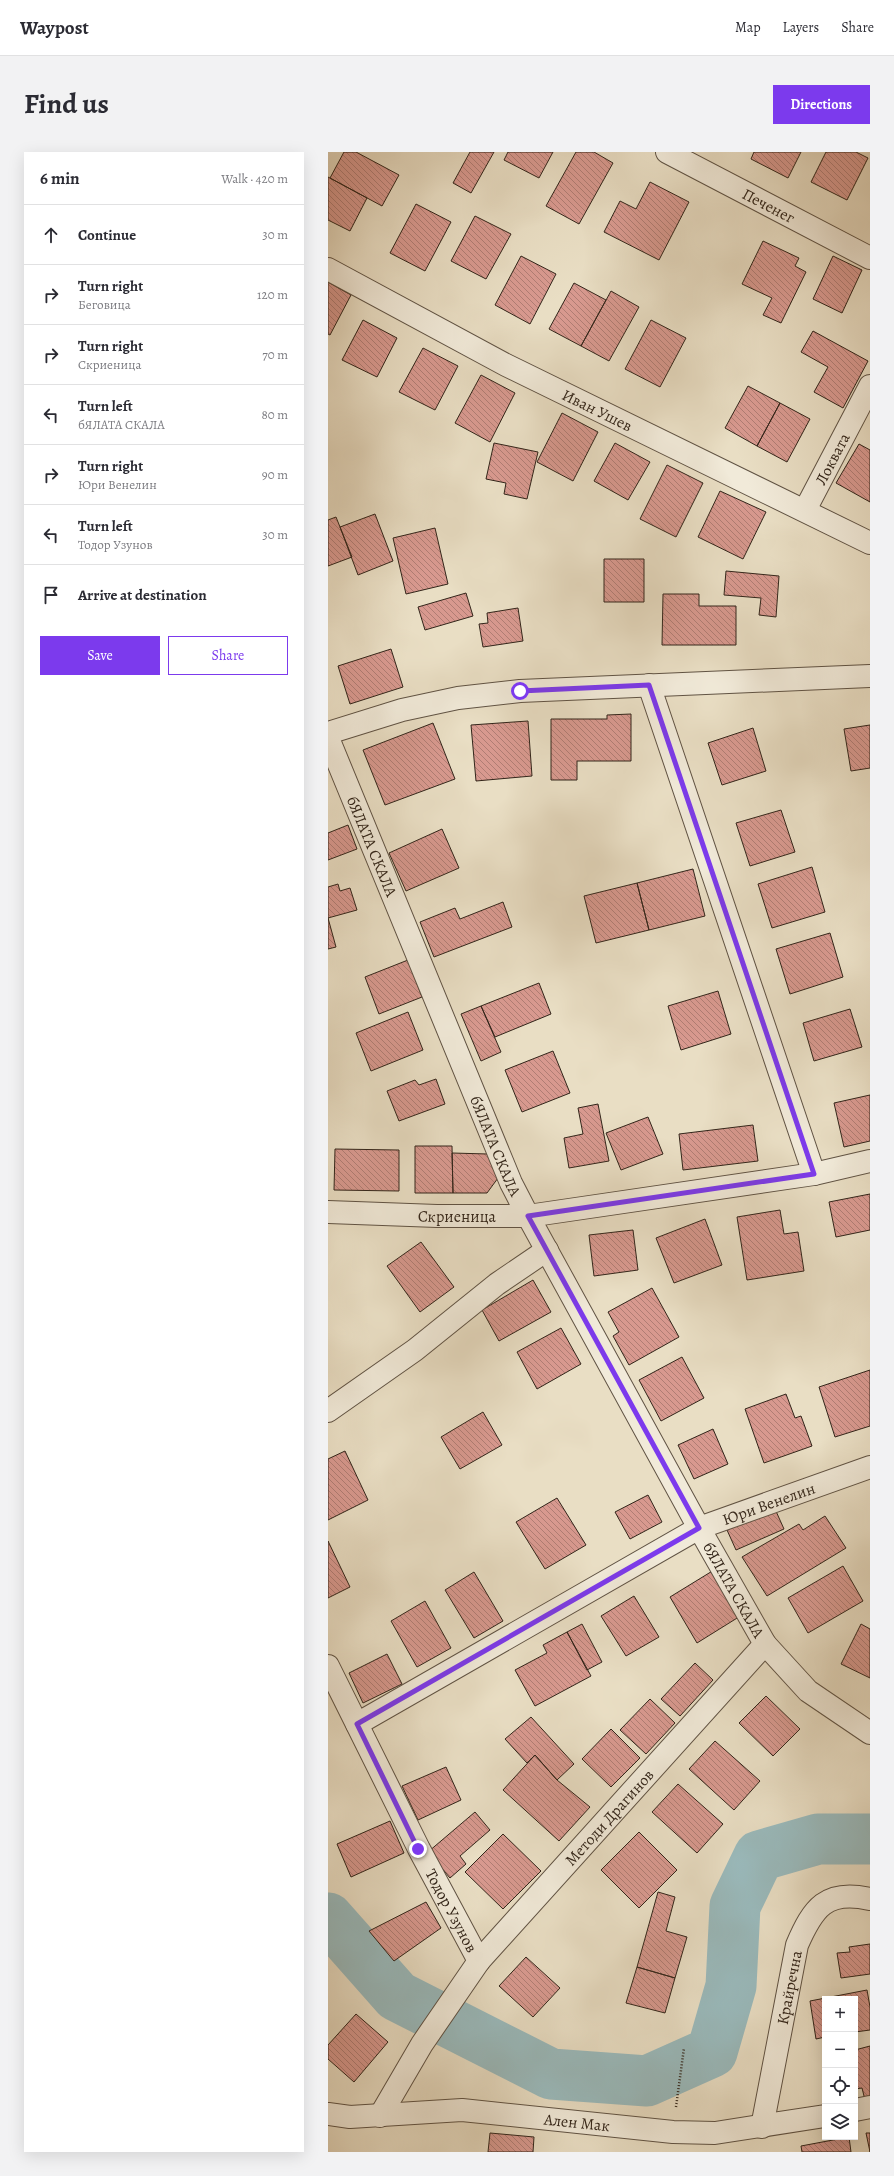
<!DOCTYPE html>
<meta charset="utf-8">
<style>
:root{--surface:#fff;--page:#f2f2f3;--text:#2b2b33;--muted:#7c7c81;--line:#e1e1e2;--accent:#7c3aed}
body{margin:0;font-family:Alegreya,serif;background:var(--page);color:var(--text)}
.controls{position:absolute;right:12px;bottom:12px;display:grid;overflow:hidden;border-radius:0px;box-shadow:0 4px 16px #0002}
.controls button{width:36px;height:36px;display:grid;place-items:center;padding:0;border:0;border-bottom:1px solid var(--line);background:var(--surface);color:var(--text);font:20px sans-serif}
.stop{position:absolute;width:12px;height:12px;margin:-9px;border:3px solid #7c3aed;border-radius:50%;background:#fff}
.stop.end{background:#7c3aed;border-color:#fff;box-shadow:0 1px 4px #0008}
.list{margin:0;padding:0;list-style:none}
h2{display:flex;justify-content:space-between;align-items:center;height:52px;margin:0;padding:0 16px;font-size:17px}
h2 small{font-size:13px;font-weight:400;color:var(--muted)}
.list li{display:grid;grid-template-columns:26px 1fr auto;gap:12px;align-items:center;box-sizing:border-box;height:60px;padding:0 16px;border-top:1px solid var(--line)}
.list b{display:block;font-size:15px;white-space:nowrap}
.list p{margin:0;font-size:13px;white-space:nowrap;color:var(--muted)}
.list em{font-size:13px;font-style:normal;color:var(--muted)}
.actions{display:flex;gap:8px;padding:12px 16px}
.actions a{flex:1;padding:9px 0;border:1px solid var(--accent);border-radius:0px;text-align:center;font-size:14px;color:var(--accent)}
.actions .main{background:var(--accent);color:#fff}
.icon{flex:none;width:22px;height:22px;fill:none;stroke:currentColor;stroke-width:2;stroke-linecap:round;stroke-linejoin:round}
.map{position:relative;flex:none;width:542px;height:2000px;overflow:hidden;border-radius:0px}
header{display:flex;align-items:center;gap:24px;box-sizing:border-box;height:56px;padding:0 20px;background:var(--surface);border-bottom:1px solid var(--line)}
header strong{font-size:19px}
nav{display:flex;gap:22px;margin-inline-start:auto;font-size:14px}
.intro{display:flex;align-items:center;justify-content:space-between;box-sizing:border-box;height:96px;padding:0 24px}
h1{margin:0;font-size:28px}
.button{padding:10px 18px;border-radius:0px;background:var(--accent);color:#fff;font-size:14px;font-weight:700}
main{display:flex;gap:24px;padding:0 24px}
aside{flex:1;background:var(--surface);border-radius:0px;box-shadow:0 4px 16px #0002}
.map>svg:first-child{display:block}
.lines{fill:none;stroke-linecap:round;stroke-linejoin:round}
.river{stroke:#9ababc;stroke-width:51}
.building{fill:url(#building-back-hatch);stroke:#32251a}
.minor-casing{stroke:#605344;stroke-width:24}
.path{stroke:#32251a;stroke-width:2.5;stroke-dasharray:1 2;stroke-linecap:butt}
.minor{stroke:#f1ead9;stroke-width:22}
.route{stroke:#7c3aed;stroke-width:5}
.labels{text-anchor:middle;stroke-width:3;stroke-linejoin:round;paint-order:stroke}
.street-label{font-size:16px;fill:#32251a;stroke:#f1ead9}
</style>
<header>
<strong>Waypost</strong>
<nav><a>Map</a><a>Layers</a><a>Share</a></nav>
</header>
<div class="intro"><h1>Find us</h1><a class="button">Directions</a></div>
<main>
<aside>
<h2>6 min<small>Walk · 420 m</small></h2>
<ul class="list">
<li><svg class="icon" aria-label="ahead" viewBox="0 0 24 24"><path d="M12 20V5M6 11l6-6 6 6"/></svg><div><b>Continue</b></div><em>30 m</em></li>
<li><svg class="icon" aria-label="right" viewBox="0 0 24 24"><path d="M7 20v-9h11M14 6l5 5-5 5"/></svg><div><b>Turn right</b><p>Беговица</p></div><em>120 m</em></li>
<li><svg class="icon" aria-label="right" viewBox="0 0 24 24"><path d="M7 20v-9h11M14 6l5 5-5 5"/></svg><div><b>Turn right</b><p>Скриеница</p></div><em>70 m</em></li>
<li><svg class="icon" aria-label="left" viewBox="0 0 24 24"><path d="M17 20v-9H6M10 6l-5 5 5 5"/></svg><div><b>Turn left</b><p>бЯЛАТА СКАЛА</p></div><em>80 m</em></li>
<li><svg class="icon" aria-label="right" viewBox="0 0 24 24"><path d="M7 20v-9h11M14 6l5 5-5 5"/></svg><div><b>Turn right</b><p>Юри Венелин</p></div><em>90 m</em></li>
<li><svg class="icon" aria-label="left" viewBox="0 0 24 24"><path d="M17 20v-9H6M10 6l-5 5 5 5"/></svg><div><b>Turn left</b><p>Тодор Узунов</p></div><em>30 m</em></li>
<li><svg class="icon" aria-label="arrive" viewBox="0 0 24 24"><path d="M6 21V4h12l-3 4 3 4H6"/></svg><div><b>Arrive at destination</b></div></li>
</ul>
<div class="actions"><a class="main">Save</a><a>Share</a></div>
</aside>
<div class="map">
<svg width="542" height="2000" viewBox="0 0 542 2000">
<defs>
<pattern id="building-back-hatch" width="6" height="6" patternUnits="userSpaceOnUse"><rect width="6" height="6" fill="#d8998f"/><path d="M-1 5l2 2M0 0l6 6M5-1l2 2" fill="none" stroke="#b07d74"/></pattern>
</defs>
<rect width="100%" height="100%" fill="#e9dec4"/>
<filter id="stains"><feTurbulence type="fractalNoise" baseFrequency=".005" numOctaves="4"/><feColorMatrix values="0 0 0 0 .2 0 0 0 0 .09 0 0 0 0 .02 0 0 0 .5 -.17"/></filter>
<radialGradient id="worn" r=".72"><stop offset=".6" stop-color="#630" stop-opacity="0"/><stop offset="1" stop-color="#630" stop-opacity=".3"/></radialGradient>
<g class="lines">
<!-- river -->
<path class="river" d="M 0,1766 L 69,1844 L 223,1922 L 319,1929 L 384,1900 L 403,1834 L 407,1754 L 431,1704 L 490,1687 L 542,1687"/>
</g>
<!-- building -->
<path class="building" d="M 16,0 L 28,0 L 71,23 L 54,54 L 2,26 Z
M 142,0 L 166,0 L 143,41 L 125,31 Z
M 180,0 L 225,0 L 211,26 L 176,8 Z
M 248,0 L 266,0 L 285,11 L 251,72 L 218,54 Z
M 426,0 L 473,0 L 460,26 L 423,7 Z
M 498,0 L 528,0 L 540,6 L 519,48 L 483,30 Z
M 0,25 L 39,46 L 22,79 L 0,68 Z
M 322,30 L 361,50 L 331,108 L 276,80 L 292,49 L 308,57 Z
M 88,52 L 123,70 L 97,119 L 62,101 Z
M 147,64 L 183,82 L 158,127 L 123,109 Z
M 435,89 L 471,106 L 467,114 L 478,120 L 453,171 L 435,163 L 444,146 L 414,132 Z
M 193,104 L 228,122 L 202,172 L 167,153 Z
M 505,104 L 534,118 L 514,161 L 485,147 Z
M 0,130 L 23,143 L 2,183 L 0,182 Z
M 246,131 L 278,148 L 253,194 L 221,177 Z
M 283,139 L 311,155 L 281,209 L 253,194 Z
M 35,168 L 69,186 L 49,225 L 14,208 Z
M 323,168 L 358,186 L 332,235 L 297,217 Z
M 485,179 L 540,209 L 515,256 L 486,240 L 500,215 L 473,200 Z
M 95,196 L 130,214 L 107,258 L 71,240 Z
M 153,223 L 187,241 L 162,290 L 127,271 Z
M 420,234 L 452,251 L 429,294 L 397,276 Z
M 452,251 L 482,267 L 459,310 L 429,294 Z
M 234,261 L 270,280 L 245,329 L 209,310 Z
M 166,291 L 210,300 L 199,347 L 176,342 L 178,331 L 158,327 Z
M 287,291 L 322,310 L 300,348 L 266,329 Z
M 531,292 L 542,298 L 542,350 L 508,331 Z
M 339,313 L 375,331 L 348,385 L 312,367 Z
M 392,339 L 438,360 L 415,407 L 370,385 Z
M 47,362 L 65,409 L 30,423 L 12,375 Z
M 8,365 L 24,405 L 0,414 L 0,368 Z
M 107,376 L 120,432 L 78,442 L 65,386 Z
M 276,407 L 316,407 L 316,450 L 276,450 Z
M 398,419 L 451,424 L 448,465 L 431,463 L 433,446 L 396,443 Z
M 138,441 L 145,464 L 97,478 L 90,455 Z
M 335,442 L 371,442 L 371,454 L 408,454 L 408,493 L 334,493 Z
M 190,456 L 195,489 L 155,495 L 151,472 L 160,471 L 159,461 Z
M 63,497 L 75,535 L 22,552 L 10,514 Z
M 303,562 L 303,609 L 249,609 L 249,628 L 223,628 L 223,567 L 279,567 L 279,563 Z
M 200,569 L 204,624 L 148,629 L 143,573 Z
M 105,571 L 127,627 L 57,653 L 35,598 Z
M 542,573 L 542,616 L 523,619 L 516,577 Z
M 425,576 L 438,619 L 394,633 L 380,591 Z
M 453,658 L 467,700 L 422,714 L 408,671 Z
M 20,673 L 29,697 L 0,708 L 0,681 Z
M 114,677 L 131,716 L 78,739 L 61,701 Z
M 484,715 L 497,760 L 444,776 L 430,732 Z
M 365,717 L 377,764 L 321,778 L 309,731 Z
M 309,731 L 321,778 L 268,791 L 256,744 Z
M 10,732 L 12,739 L 22,736 L 29,758 L 0,766 L 0,735 Z
M 175,750 L 184,775 L 106,805 L 92,770 L 127,756 L 132,767 Z
M 0,766 L 8,795 L 0,797 Z
M 502,781 L 515,825 L 462,842 L 448,797 Z
M 80,808 L 94,845 L 51,862 L 37,825 Z
M 211,831 L 223,862 L 167,885 L 153,854 Z
M 390,839 L 403,882 L 353,898 L 340,854 Z
M 153,854 L 173,900 L 153,909 L 133,862 Z
M 522,857 L 534,895 L 486,909 L 475,871 Z
M 80,860 L 95,898 L 43,919 L 28,881 Z
M 225,899 L 242,941 L 194,960 L 177,918 Z
M 108,927 L 117,952 L 71,969 L 59,939 L 87,928 L 91,933 Z
M 542,943 L 542,989 L 516,995 L 506,951 Z
M 270,952 L 281,1009 L 241,1016 L 236,986 L 255,982 L 250,956 Z
M 320,965 L 335,1002 L 293,1018 L 278,981 Z
M 425,973 L 430,1009 L 355,1018 L 351,982 Z
M 87,994 L 124,994 L 125,1041 L 87,1041 Z
M 7,997 L 71,998 L 71,1039 L 6,1038 Z
M 124,1001 L 160,1002 L 170,1026 L 159,1041 L 125,1041 Z
M 542,1042 L 542,1078 L 508,1085 L 501,1050 Z
M 452,1058 L 456,1082 L 470,1080 L 476,1119 L 419,1128 L 409,1065 Z
M 377,1067 L 394,1113 L 346,1131 L 328,1086 Z
M 305,1078 L 310,1118 L 266,1124 L 261,1083 Z
M 93,1090 L 126,1135 L 92,1160 L 59,1114 Z
M 205,1128 L 223,1160 L 171,1189 L 154,1158 Z
M 324,1136 L 351,1185 L 301,1213 L 285,1184 L 291,1180 L 280,1160 Z
M 233,1176 L 253,1212 L 209,1237 L 189,1200 Z
M 354,1205 L 376,1246 L 333,1269 L 311,1228 Z
M 542,1218 L 542,1274 L 507,1285 L 491,1235 Z
M 458,1242 L 467,1266 L 473,1264 L 484,1294 L 436,1311 L 417,1257 Z
M 155,1260 L 174,1293 L 132,1317 L 113,1285 Z
M 385,1277 L 400,1312 L 366,1327 L 350,1293 Z
M 17,1299 L 40,1348 L 0,1368 L 0,1307 Z
M 320,1343 L 334,1370 L 302,1387 L 287,1360 Z
M 229,1346 L 258,1393 L 217,1417 L 188,1370 Z
M 447,1357 L 456,1377 L 408,1398 L 399,1378 Z
M 497,1364 L 518,1396 L 439,1444 L 414,1405 L 471,1372 L 475,1378 Z
M 0,1389 L 22,1435 L 0,1446 Z
M 515,1414 L 535,1449 L 480,1481 L 460,1446 Z
M 386,1418 L 414,1463 L 369,1491 L 342,1445 Z
M 146,1420 L 175,1469 L 146,1486 L 117,1438 Z
M 306,1444 L 331,1485 L 298,1504 L 273,1464 Z
M 97,1449 L 123,1496 L 89,1515 L 63,1469 Z
M 254,1472 L 274,1510 L 259,1518 L 239,1480 Z
M 533,1472 L 542,1477 L 542,1526 L 513,1512 Z
M 239,1480 L 263,1524 L 207,1554 L 187,1518 L 219,1501 L 215,1493 Z
M 59,1502 L 74,1532 L 35,1551 L 21,1521 Z
M 367,1511 L 385,1528 L 352,1564 L 333,1547 Z
M 438,1544 L 472,1577 L 445,1604 L 411,1571 Z
M 322,1547 L 347,1571 L 318,1602 L 292,1578 Z
M 203,1565 L 246,1612 L 229,1628 L 207,1603 L 199,1611 L 177,1587 Z
M 283,1577 L 312,1606 L 283,1635 L 254,1607 Z
M 387,1589 L 432,1629 L 406,1658 L 361,1617 Z
M 207,1603 L 229,1628 L 262,1655 L 231,1689 L 175,1638 Z
M 118,1615 L 133,1648 L 90,1668 L 74,1634 Z
M 350,1632 L 395,1672 L 369,1701 L 324,1660 Z
M 147,1660 L 162,1678 L 132,1704 L 138,1712 L 122,1726 L 100,1700 Z
M 62,1669 L 76,1701 L 23,1725 L 9,1692 Z
M 311,1680 L 349,1718 L 311,1756 L 273,1718 Z
M 175,1682 L 213,1719 L 175,1757 L 137,1720 Z
M 330,1740 L 347,1745 L 338,1779 L 359,1785 L 347,1826 L 309,1815 Z
M 98,1750 L 113,1776 L 66,1809 L 41,1779 Z
M 542,1792 L 542,1822 L 513,1826 L 509,1801 L 522,1800 L 521,1795 Z
M 198,1805 L 232,1836 L 205,1865 L 171,1834 Z
M 309,1815 L 347,1826 L 337,1861 L 298,1851 Z
M 539,1838 L 542,1855 L 542,1878 L 527,1880 L 527,1847 L 497,1847 L 497,1885 L 488,1887 L 482,1849 Z
M 28,1862 L 60,1890 L 26,1930 L 0,1907 L 0,1893 Z
M 542,1894 L 542,1947 L 537,1948 L 534,1936 L 527,1937 L 527,1898 Z
M 162,1981 L 206,1985 L 205,2000 L 160,2000 Z
M 538,1981 L 542,1981 L 542,2000 Z
M 521,1985 L 523,2000 L 474,2000 L 473,1994 Z"/>
<g class="lines">
<!-- minor casing -->
<g class="minor-casing">
<g id="minor">
<path id="s1" d="M 339,0 L 542,106"/>
<path id="s2" d="M 0,117 L 178,213 L 542,391"/>
<path id="s3" d="M 477,358 L 542,234"/>
<path d="M 321,533 L 486,1022"/>
<path d="M 0,581 L 74,558 L 130,546 L 192,539 L 542,524"/>
<path id="s4" d="M 0,586 L 183,1031 L 200,1064 L 371,1376 L 437,1492 L 480,1539 L 542,1581"/>
<path id="s5" d="M 0,1060 L 109,1064 L 200,1064 L 486,1022 L 542,1009"/>
<path d="M 0,1259 L 87,1198 L 169,1132 L 219,1098"/>
<path id="s6" d="M 0,1514 L 91,1697 L 151,1809"/>
<path id="s7" d="M 29,1572 L 371,1376 L 542,1315"/>
<path d="M 527,1958 L 542,1955"/>
<path id="s8" d="M 0,1962 L 22,1965 L 134,1958 L 345,1980 L 387,1981 L 497,1964"/>
<path id="s9" d="M 52,1964 L 94,1892 L 151,1809 L 437,1492"/>
<path id="s10" d="M 434,1975 L 469,1793 C 485,1756 498,1737 542,1747"/>
</g>
</g>
<!-- path -->
<path class="path" d="M 348,1955 L 356,1896"/>
<!-- minor -->
<use href="#minor" class="minor"/>
</g>
<g class="lines">
<!-- route -->
<path class="route" d="M 90,1697 L 29,1572 L 371,1376 L 200,1064 L 486,1022 L 321,533 L 192,539"/>
</g>
<g class="labels">
<!-- street labels -->
<g class="street-label">
<text dy="6" stroke="none"><textPath href="#s1" startOffset="115">Печенег</textPath></text>
<text dy="6" stroke="none"><textPath href="#s2" startOffset="304">Иван Ушев</textPath></text>
<text dy="6" stroke="none"><textPath href="#s3" startOffset="58">Локвата</textPath></text>
<text dy="6" stroke="none"><textPath href="#s4" startOffset="117">бЯЛАТА СКАЛА</textPath></text>
<text dy="6" stroke="none"><textPath href="#s4" startOffset="441">бЯЛАТА СКАЛА</textPath></text>
<text dy="6" stroke="none"><textPath href="#s5" startOffset="129">Скриеница</textPath></text>
<text dy="6" stroke="none"><textPath href="#s7" startOffset="468">Юри Венелин</textPath></text>
<text dy="6" stroke="none"><textPath href="#s4" startOffset="945">бЯЛАТА СКАЛА</textPath></text>
<text dy="6" stroke="none"><textPath href="#s9" startOffset="378">Методи Драгинов</textPath></text>
<text dy="6" stroke="none"><textPath href="#s6" startOffset="274">Тодор Узунов</textPath></text>
<text dy="6" stroke="none"><textPath href="#s10" startOffset="142">Крайречна</textPath></text>
<text dy="6" stroke="none"><textPath href="#s8" startOffset="250">Ален Мак</textPath></text>
</g>
</g>
<rect width="100%" height="100%" filter="url(#stains)"/>
<rect width="100%" height="100%" fill="url(#worn)"/>
</svg>
<div class="controls">
<button>+</button>
<button>−</button>
<button><svg class="icon" aria-label="locate" viewBox="0 0 24 24"><circle cx="12" cy="12" r="6"/><path d="M12 2v4M12 18v4M2 12h4M18 12h4"/></svg></button>
<button><svg class="icon" aria-label="layers" viewBox="0 0 24 24"><path d="M12 4l9 5-9 5-9-5zM3 14l9 5 9-5"/></svg></button>
</div>
<div class="stop" style="left:192px;top:539px"></div>
<div class="stop end" style="left:90px;top:1697px"></div>
</div>
</main>
